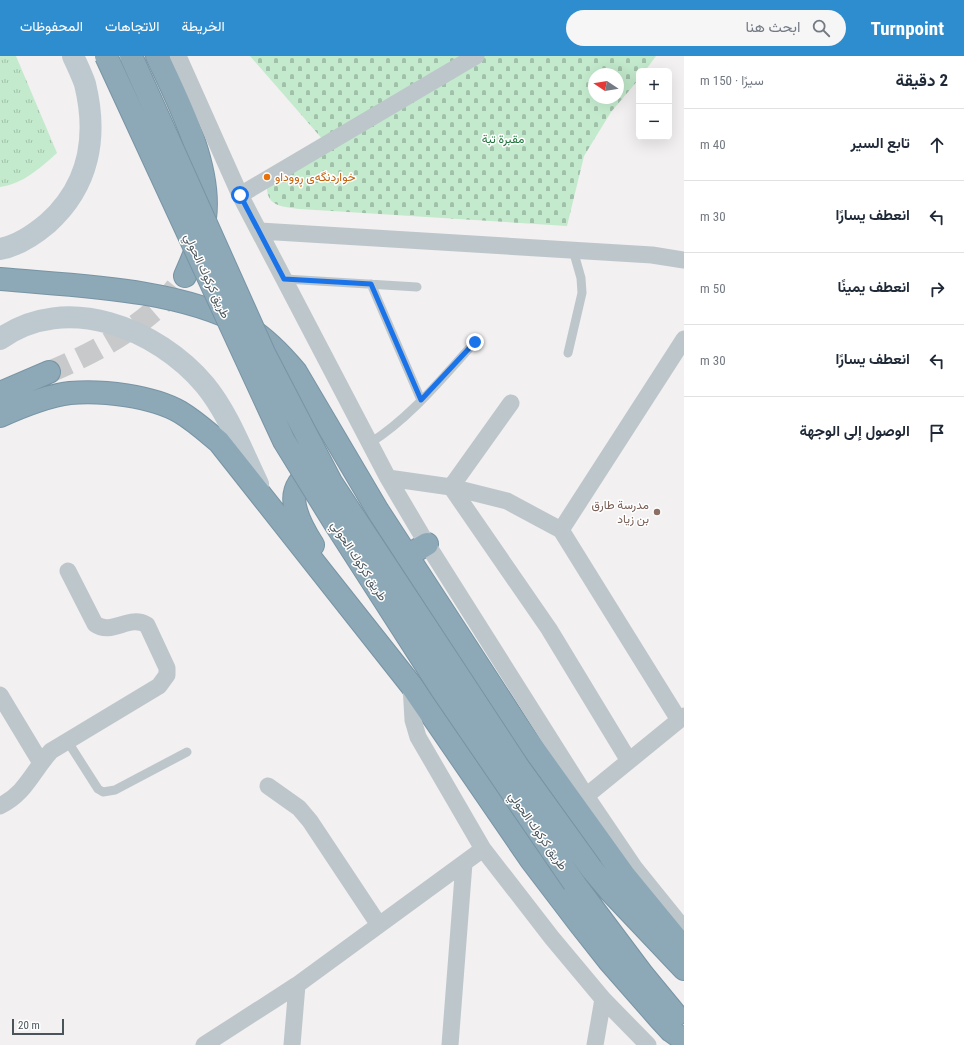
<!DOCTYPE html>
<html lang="ar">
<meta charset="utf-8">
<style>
:root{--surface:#fff;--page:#f6f6f7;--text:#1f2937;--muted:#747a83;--line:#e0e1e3;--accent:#2e8dce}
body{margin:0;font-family:"Roboto Condensed",Vazirmatn,sans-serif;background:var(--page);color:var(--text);direction:rtl}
.controls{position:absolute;right:12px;top:12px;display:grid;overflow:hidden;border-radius:6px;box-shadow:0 4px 16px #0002}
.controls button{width:36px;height:36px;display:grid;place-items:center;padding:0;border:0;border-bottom:1px solid var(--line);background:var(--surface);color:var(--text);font:20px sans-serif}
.compass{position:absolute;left:588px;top:12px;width:36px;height:36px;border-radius:50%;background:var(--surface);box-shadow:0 4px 16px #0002;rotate:282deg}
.scale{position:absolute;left:12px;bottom:10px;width:52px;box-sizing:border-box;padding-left:4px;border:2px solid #4a555b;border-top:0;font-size:11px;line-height:14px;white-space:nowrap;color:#4a555b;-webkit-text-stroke:3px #fff;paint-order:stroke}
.stop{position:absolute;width:12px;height:12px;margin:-9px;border:3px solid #1a73e8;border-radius:50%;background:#fff}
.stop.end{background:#1a73e8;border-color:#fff;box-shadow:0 1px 4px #0008}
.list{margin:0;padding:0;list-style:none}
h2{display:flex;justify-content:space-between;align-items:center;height:52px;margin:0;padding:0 16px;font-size:17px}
h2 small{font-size:13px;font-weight:400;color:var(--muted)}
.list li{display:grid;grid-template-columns:26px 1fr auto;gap:12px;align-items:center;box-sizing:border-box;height:72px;padding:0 16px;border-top:1px solid var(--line)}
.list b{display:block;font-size:15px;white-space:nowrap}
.list em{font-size:13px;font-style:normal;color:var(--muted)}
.icon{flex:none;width:22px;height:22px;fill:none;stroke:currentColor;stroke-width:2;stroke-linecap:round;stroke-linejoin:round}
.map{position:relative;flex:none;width:684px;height:989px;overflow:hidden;direction:ltr}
header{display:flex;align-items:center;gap:24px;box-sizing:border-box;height:56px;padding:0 20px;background:var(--accent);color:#fff}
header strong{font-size:19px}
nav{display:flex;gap:22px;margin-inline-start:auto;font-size:14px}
.search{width:280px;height:36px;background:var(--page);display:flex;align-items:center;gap:10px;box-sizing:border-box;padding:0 14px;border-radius:22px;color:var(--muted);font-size:15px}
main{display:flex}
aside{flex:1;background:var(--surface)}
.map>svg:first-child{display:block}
.grass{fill:url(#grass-tufts)}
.cemetery{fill:url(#cemetery-stones);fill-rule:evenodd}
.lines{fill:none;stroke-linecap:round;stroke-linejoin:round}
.highway-tunnel{stroke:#c8c9cb;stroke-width:22;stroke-dasharray:22 11;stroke-linecap:butt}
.highway-casing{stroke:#7894a4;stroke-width:24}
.lane{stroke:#bdc6cb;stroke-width:9}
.street{stroke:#bdc6cb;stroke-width:17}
.secondary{stroke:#bdc9cf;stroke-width:22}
.highway{stroke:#8da9b8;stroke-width:22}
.highway-bridge-casing{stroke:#7894a4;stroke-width:24;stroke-linecap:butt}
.highway-bridge{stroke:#8da9b8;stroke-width:22}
.route{stroke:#1a73e8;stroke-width:5}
.food-dot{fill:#e8710a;stroke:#fff;stroke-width:1.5}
.education-dot{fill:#8d6e63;stroke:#fff;stroke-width:1.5}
.labels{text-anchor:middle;stroke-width:3;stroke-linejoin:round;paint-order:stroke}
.park-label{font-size:12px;fill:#22753e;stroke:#fff}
.food-label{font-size:12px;fill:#c56008;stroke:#fff;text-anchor:start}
.street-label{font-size:12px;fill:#4a555b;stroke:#fff}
.education-label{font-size:12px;fill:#785e54;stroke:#fff;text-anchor:end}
</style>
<header>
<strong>Turnpoint</strong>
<div class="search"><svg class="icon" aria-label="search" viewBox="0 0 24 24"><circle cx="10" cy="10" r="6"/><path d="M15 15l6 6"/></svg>ابحث هنا</div>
<nav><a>الخريطة</a><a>الاتجاهات</a><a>المحفوظات</a></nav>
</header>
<main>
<aside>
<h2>2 دقيقة<small>سيرًا · 150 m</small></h2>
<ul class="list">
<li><svg class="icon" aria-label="ahead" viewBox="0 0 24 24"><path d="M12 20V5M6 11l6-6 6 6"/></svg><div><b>تابع السير</b></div><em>40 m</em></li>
<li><svg class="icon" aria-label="left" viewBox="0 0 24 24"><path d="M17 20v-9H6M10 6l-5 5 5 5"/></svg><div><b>انعطف يسارًا</b></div><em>30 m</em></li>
<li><svg class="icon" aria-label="right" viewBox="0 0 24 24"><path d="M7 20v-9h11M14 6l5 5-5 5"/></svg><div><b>انعطف يمينًا</b></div><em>50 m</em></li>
<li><svg class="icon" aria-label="left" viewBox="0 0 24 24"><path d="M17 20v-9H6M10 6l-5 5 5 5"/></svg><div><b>انعطف يسارًا</b></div><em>30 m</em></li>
<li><svg class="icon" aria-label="arrive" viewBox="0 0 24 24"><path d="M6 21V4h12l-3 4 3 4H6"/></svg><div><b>الوصول إلى الوجهة</b></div></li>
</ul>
</aside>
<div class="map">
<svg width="684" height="989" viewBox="0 0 684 989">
<defs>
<pattern id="grass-tufts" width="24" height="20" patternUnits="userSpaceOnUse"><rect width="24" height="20" fill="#c3eacc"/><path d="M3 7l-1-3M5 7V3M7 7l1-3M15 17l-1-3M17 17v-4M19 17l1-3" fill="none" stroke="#a0c0a9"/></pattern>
<pattern id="cemetery-stones" width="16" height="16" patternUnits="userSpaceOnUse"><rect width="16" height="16" fill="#c3eacc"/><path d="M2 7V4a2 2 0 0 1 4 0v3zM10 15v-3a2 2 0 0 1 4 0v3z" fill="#a0c0a9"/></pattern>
</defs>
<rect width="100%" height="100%" fill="#f2f0f0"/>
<!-- grass -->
<path class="grass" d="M 0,0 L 16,0 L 57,97 C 40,112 23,128 0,131 Z"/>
<!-- cemetery -->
<path class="cemetery" d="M 250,0 L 656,0 L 645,15 L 639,15 L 639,23 L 611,56 L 584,100 L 567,170 L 300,153 C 285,151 267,151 267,132 L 331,93 ZM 594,18 L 618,18 L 618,42 L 594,42 Z"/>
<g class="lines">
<!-- highway-tunnel -->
<path class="highway-tunnel" d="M 49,316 C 87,300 126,280 157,252 C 168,243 177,230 185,220"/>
<!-- highway casing -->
<g class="highway-casing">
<path id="highway" d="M 157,0 C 178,45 212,110 205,162 C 202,182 193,201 185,220
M 0,223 C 77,230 176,232 244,269 C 265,281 281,298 296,316 L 378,455 L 525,681 L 624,819 L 684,892
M 0,337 L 49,316
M 0,360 C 22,350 46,340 70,337 C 102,334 152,340 180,356 C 195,365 207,376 219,386 L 411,629 L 531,804 L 579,867 L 609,905 L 659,962 L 671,975 L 684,984
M 313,489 C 306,478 299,466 296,454 C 290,434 301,415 323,415
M 407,500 L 427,488
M 591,812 L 611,836 L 684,913
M 574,827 L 643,919 L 676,959"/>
</g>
<!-- lane -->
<path class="lane" d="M 285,223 L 417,231
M 371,228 L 421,344
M 568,297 L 582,237 L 581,222 L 573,194
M 370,387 C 411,361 442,322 475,286
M 68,686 L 98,733 L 103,736 L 115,734 L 187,696"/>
<!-- street -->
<path class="street" d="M 178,0 L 240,139 L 388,422 L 427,488 L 586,740 L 634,811 L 684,873
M 240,139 L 476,0
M 260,175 L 652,199 L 684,204
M 511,347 L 451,431 L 549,573 L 629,705
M 388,422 L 451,431 L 507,445 L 561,474 L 679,664
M 561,474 L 684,283
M 411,629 L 413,664 L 418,681 L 483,793 L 552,882 L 603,943 L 648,989
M 0,639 L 41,707
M 268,730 L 299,752 L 310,765 L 379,869
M 586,740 L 684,660
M 0,750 C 26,737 32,716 51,695 L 159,630 L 167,619 L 167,612 L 147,569 C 129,558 112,580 95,568 L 68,515
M 204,989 L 297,929 L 483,793
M 292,989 L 297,929
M 450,989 L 464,807
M 595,989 L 603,943"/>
<!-- secondary -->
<path class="secondary" d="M 0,193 C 17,190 35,178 48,167 C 89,130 98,81 85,28 C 82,19 77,9 73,0
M 0,283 C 66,236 157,272 205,329 C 228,357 242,395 258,428"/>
<!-- highway -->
<use href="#highway" class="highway"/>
<!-- highway-bridge casing -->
<g class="highway-bridge-casing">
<path id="highway-bridge" d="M 106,0 L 284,385 L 334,466 L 442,634 L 574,827
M 131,0 L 264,297 L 331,426 L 519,712 L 591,812"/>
</g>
<!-- highway-bridge -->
<use href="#highway-bridge" class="highway-bridge"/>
</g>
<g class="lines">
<!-- route -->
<path class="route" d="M 240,139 L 284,223 L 371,228 L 421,344 L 475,286"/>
</g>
<!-- markers -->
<circle class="food-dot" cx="267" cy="121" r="4"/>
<circle class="education-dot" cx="657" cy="456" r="4"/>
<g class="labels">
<!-- park labels -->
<g class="park-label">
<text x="503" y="87">مقبرة تبة</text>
</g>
<!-- food labels -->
<g class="food-label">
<text x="275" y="125">خواردنگەی ڕووداو</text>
</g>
<!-- street labels -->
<g class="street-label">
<text transform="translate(207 220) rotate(65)" y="4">طريق كركوك الحولي</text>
<text transform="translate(359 505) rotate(57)" y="4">طريق كركوك الحولي</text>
<text transform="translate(538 775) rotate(55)" y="4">طريق كركوك الحولي</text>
</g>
<!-- education labels -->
<g class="education-label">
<text x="649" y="453">مدرسة طارق<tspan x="649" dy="14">بن زياد</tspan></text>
</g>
</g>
</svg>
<div class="controls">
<button>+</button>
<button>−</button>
</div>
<svg class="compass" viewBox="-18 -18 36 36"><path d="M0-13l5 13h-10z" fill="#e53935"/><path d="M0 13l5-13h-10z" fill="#747a83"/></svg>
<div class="scale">20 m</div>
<div class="stop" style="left:240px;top:139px"></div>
<div class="stop end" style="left:475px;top:286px"></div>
</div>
</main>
